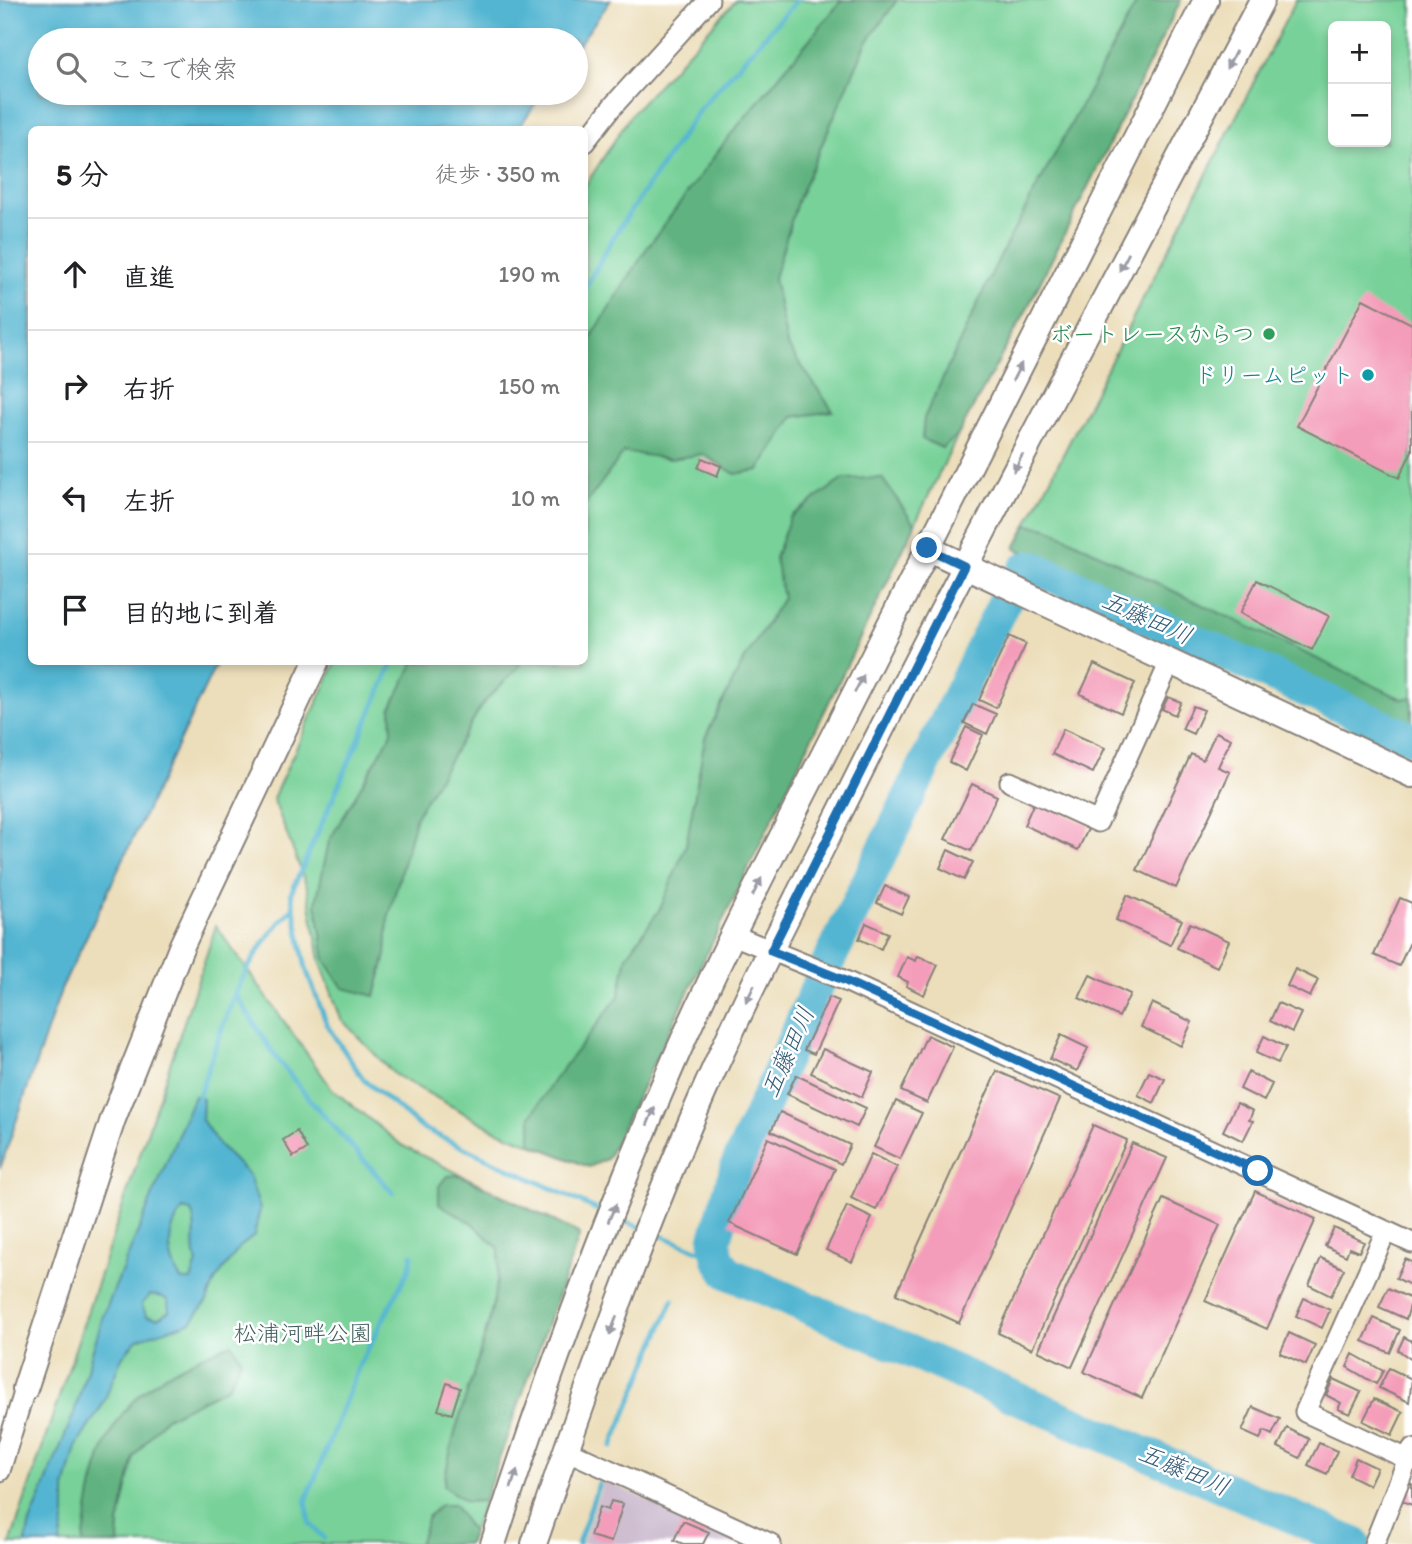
<!DOCTYPE html>
<html lang="ja">
<meta charset="utf-8">
<style>
:root{--surface:#fff;--page:#f2f2f2;--text:#202124;--muted:#757577;--line:#e0e0e0}
body{margin:0;font-family:Itim,"Klee One",sans-serif;background:var(--page);color:var(--text)}
.controls{position:absolute;right:21px;top:21px;display:grid;overflow:hidden;border-radius:10px;box-shadow:0 4px 10px #0003}
.controls button{width:63px;height:63px;display:grid;place-items:center;padding:0;border:0;border-bottom:2px solid var(--line);background:var(--surface);color:var(--text);font:35px sans-serif}
.stop{position:absolute;width:21px;height:21px;margin:-16px;border:5px solid #1f6fb2;border-radius:50%;background:#fff}
.stop.end{background:#1f6fb2;border-color:#fff;box-shadow:0 2px 7px #0008}
.list{margin:0;padding:0;list-style:none}
h2{display:flex;justify-content:space-between;align-items:center;height:91px;margin:0;padding:0 28px;font-size:30px}
h2 small{font-size:23px;font-weight:400;color:var(--muted)}
.list li{display:grid;grid-template-columns:46px 1fr auto;gap:21px;align-items:center;box-sizing:border-box;height:112px;padding:0 28px;border-top:2px solid var(--line)}
.list b{display:block;font-size:26px;white-space:nowrap}
.list em{font-size:23px;font-style:normal;color:var(--muted)}
.icon{flex:none;width:38px;height:38px;fill:none;stroke:currentColor;stroke-width:2;stroke-linecap:round;stroke-linejoin:round}
.map{position:relative;flex:none;width:1412px;height:1544px;overflow:hidden}
.search{position:absolute;background:var(--surface);box-shadow:0 4px 10px #0003;left:28px;top:28px;width:560px;height:77px;display:flex;align-items:center;gap:18px;box-sizing:border-box;padding:0 24px;border-radius:38px;color:var(--muted);font-size:26px}
.panel{position:absolute;background:var(--surface);box-shadow:0 4px 10px #0003;left:28px;top:126px;width:560px;height:539px;border-radius:10px}
.map>svg:first-child{display:block}
.industrial{fill:#cebed0}
.green{fill:#77d198;stroke:#4c7a6a;stroke-width:2;fill-rule:evenodd}
.forest{fill:#61b380;stroke:#426a5e;stroke-width:2}
.water{fill:#52b5d1;stroke:#3a6c86;stroke-width:2;fill-rule:evenodd}
.lines{fill:none;stroke-linecap:round;stroke-linejoin:round}
.stream{stroke:#52b5d1;stroke-width:5}
.river{stroke:#52b5d1;stroke-width:33}
.building{fill:#f49dba}
.minor-casing{stroke:#87807a;stroke-width:23}
.tertiary-casing{stroke:#87807a;stroke-width:28}
.minor{stroke:#fff;stroke-width:19}
.tertiary{stroke:#fff;stroke-width:24}
.oneway{fill:#9c9ca7}
.route{stroke:#1f6fb2;stroke-width:9}
.leisure-dot{fill:#2e9e5b;stroke:#fff;stroke-width:2.5}
.culture-dot{fill:#0f9aa8;stroke:#fff;stroke-width:2.5}
.labels{text-anchor:middle;stroke-width:5;stroke-linejoin:round;paint-order:stroke}
.leisure-label{font-size:23px;fill:#27864d;stroke:#fff;text-anchor:end}
.culture-label{font-size:23px;fill:#0d838f;stroke:#fff;text-anchor:end}
.park-label{font-size:23px;fill:#405f5c;stroke:#fff}
.water-label{font-size:24px;font-style:italic;fill:#355d77;stroke:#fff}
</style>
<div class="map">
<svg width="1412" height="1544" viewBox="0 0 1412 1544">
<rect width="100%" height="100%" fill="#fff"/>
<filter id="ink" filterUnits="userSpaceOnUse"><feTurbulence type="fractalNoise" baseFrequency=".0143" numOctaves="2"/><feDisplacementMap in="SourceGraphic" scale="14" xChannelSelector="R" yChannelSelector="G"/><feConvolveMatrix kernelMatrix="1 2 1 2 8 2 1 2 1" color-interpolation-filters="sRGB"/></filter>
<filter id="wash" filterUnits="userSpaceOnUse"><feTurbulence type="fractalNoise" baseFrequency=".00686" numOctaves="4" result="noise"/><feDisplacementMap in="SourceGraphic" scale="28" xChannelSelector="R" yChannelSelector="G"/><feGaussianBlur stdDeviation="1.57" result="paint"/><feColorMatrix in="noise" values="0 0 0 0 0 0 0 0 0 0 0 0 0 0 0 0 0 1.4 0 .05"/><feComposite in="paint" operator="in"/></filter>
<g filter="url(#wash)">
<rect width="100%" height="100%" fill="#ecdeba"/>
<!-- industrial -->
<path class="industrial" d="M 604,1480 L 743,1544 L 582,1544 Z"/>
<!-- green -->
<path class="green" d="M 736,0 L 1181,0 L 958,435 L 607,1159 L 589,1167 L 493,1129 L 395,1075 L 341,1019 L 320,960 L 307,887 L 273,798 L 336,662 L 584,662 L 585,186 L 632,113 Z
M 1296,0 L 1412,0 L 1412,730 L 1015,548 ZM 1333,26 L 1386,26 L 1386,142 L 1333,142 Z
M 216,926 L 333,1090 L 403,1146 L 580,1234 L 468,1544 L 10,1544 Z"/>
<!-- forest -->
<path class="forest" d="M 842,0 L 897,0 L 866,44 L 798,199 L 774,278 L 787,345 L 833,411 L 793,417 L 759,470 L 735,474 L 703,454 L 671,459 L 624,452 L 585,505 L 585,347 L 647,248 L 727,139 Z
M 1138,0 L 1181,0 L 1025,313 L 958,435 L 942,448 L 922,439 L 924,418 L 1001,254 Z
M 882,478 L 915,525 L 607,1159 L 589,1167 L 531,1144 L 531,1116 L 554,1080 L 619,996 L 627,956 L 661,907 L 686,845 L 705,738 L 741,665 L 783,598 L 775,558 L 790,517 L 843,479 Z
M 1027,525 L 1048,528 L 1165,587 L 1402,699 L 1412,697 L 1412,730 L 1015,548 Z
M 414,662 L 520,662 L 519,667 L 484,702 L 416,816 L 388,919 L 386,955 L 375,996 L 343,988 L 325,960 L 316,903 L 329,841 L 392,733 L 391,708 Z
M 460,1175 L 580,1234 L 484,1501 L 466,1502 L 444,1486 C 454,1405 499,1330 499,1249 L 472,1223 L 439,1204 L 439,1186 L 447,1176 Z
M 232,1344 L 241,1359 L 228,1387 L 164,1419 L 134,1457 L 119,1523 L 118,1544 L 83,1544 C 98,1428 119,1386 232,1344 Z
M 440,1505 L 454,1505 L 472,1532 L 468,1544 L 419,1544 L 428,1517 Z"/>
<!-- water -->
<path class="water" d="M 0,0 L 611,0 L 576,48 L 576,40 L 40,40 L 40,93 L 543,93 L 518,129 L 32,130 L 32,662 L 217,662 L 61,990 L 0,1169 Z
M 194,1096 L 203,1099 L 202,1120 L 219,1145 L 249,1175 L 260,1209 L 254,1236 L 240,1247 L 215,1281 L 207,1301 L 191,1322 L 137,1339 L 122,1357 L 103,1404 L 76,1447 L 65,1488 L 65,1516 L 60,1544 L 25,1544 L 30,1523 L 74,1413 L 103,1316 ZM 183,1209 L 191,1211 C 199,1229 190,1245 197,1263 L 191,1280 L 181,1280 C 166,1256 165,1233 183,1209 ZM 150,1295 L 163,1297 L 168,1301 L 169,1311 L 158,1318 L 146,1316 L 142,1304 Z"/>
<g class="lines">
<!-- stream -->
<path class="stream" d="M 584,290 L 616,233 L 699,110 L 797,0
M 393,662 L 291,893 L 306,969 L 328,1027 L 364,1080 L 422,1128 L 604,1213
M 234,992 L 275,1056 L 310,1100 L 393,1193
M 196,1104 C 222,1030 236,964 294,907
M 617,1218 L 640,1227
M 652,1232 L 718,1258
M 612,1446 L 673,1300
M 324,1538 L 310,1524 L 306,1501 L 358,1368 L 409,1269 L 412,1255
M 578,1544 L 599,1483"/>
<!-- river -->
<path class="river" d="M 1355,1544 L 728,1273 L 718,1258 L 715,1240 L 737,1165 L 827,965 L 1004,602 L 1025,568 L 1033,567 L 1412,739"/>
</g>
<g id="blocks">
<!-- building -->
<path class="building" d="M 1363,299 L 1412,324 L 1412,451 L 1399,478 L 1297,426 Z
M 702,458 L 721,466 L 717,476 L 698,468 Z
M 1257,580 L 1329,616 L 1312,650 L 1240,613 Z
M 1009,636 L 1026,644 L 996,708 L 979,700 Z
M 1094,664 L 1135,683 L 1121,713 L 1080,694 Z
M 1168,697 L 1181,702 L 1175,715 L 1162,709 Z
M 973,704 L 996,714 L 987,734 L 964,723 Z
M 1193,706 L 1204,710 L 1193,734 L 1182,729 Z
M 966,727 L 983,735 L 966,771 L 949,762 Z
M 1063,729 L 1105,748 L 1093,773 L 1052,754 Z
M 1216,732 L 1231,739 L 1218,767 L 1230,772 L 1176,888 L 1137,870 L 1191,754 L 1203,760 Z
M 972,784 L 997,796 L 971,851 L 945,839 Z
M 1035,800 L 1090,825 L 1078,850 L 1024,825 Z
M 948,850 L 973,862 L 964,880 L 940,868 Z
M 885,886 L 909,897 L 901,914 L 877,903 Z
M 1127,895 L 1182,920 L 1170,945 L 1116,920 Z
M 1400,898 L 1412,903 L 1412,938 L 1399,966 L 1374,955 Z
M 866,923 L 888,933 L 881,949 L 859,939 Z
M 1190,923 L 1229,941 L 1217,967 L 1177,948 Z
M 918,956 L 938,965 L 924,995 L 906,986 L 908,982 L 898,977 L 907,957 L 916,961 Z
M 1295,969 L 1318,980 L 1310,997 L 1287,986 Z
M 1090,975 L 1130,994 L 1119,1017 L 1079,998 Z
M 829,997 L 839,1001 L 814,1054 L 804,1050 Z
M 1152,1003 L 1192,1022 L 1181,1046 L 1141,1027 Z
M 1278,1003 L 1301,1013 L 1292,1032 L 1270,1021 Z
M 927,1035 L 953,1047 L 927,1103 L 901,1091 Z
M 1061,1035 L 1088,1048 L 1077,1071 L 1050,1059 Z
M 1264,1036 L 1286,1047 L 1278,1063 L 1256,1053 Z
M 823,1049 L 873,1072 L 862,1097 L 811,1073 Z
M 997,1071 L 1060,1099 L 959,1323 L 896,1294 Z
M 1149,1072 L 1165,1079 L 1154,1103 L 1138,1095 Z
M 1248,1072 L 1272,1084 L 1264,1101 L 1240,1089 Z
M 796,1075 L 866,1108 L 857,1127 L 787,1094 Z
M 896,1101 L 922,1113 L 900,1159 L 874,1147 Z
M 1237,1103 L 1253,1111 L 1249,1120 L 1253,1121 L 1243,1141 L 1223,1131 Z
M 780,1112 L 850,1145 L 841,1164 L 771,1131 Z
M 1093,1125 L 1127,1140 L 1032,1349 L 998,1333 Z
M 297,1131 L 307,1149 L 293,1157 L 283,1140 Z
M 768,1138 L 835,1169 L 797,1254 L 729,1223 Z
M 1132,1143 L 1167,1158 L 1072,1367 L 1038,1351 Z
M 871,1154 L 897,1167 L 876,1210 L 851,1198 Z
M 1255,1191 L 1316,1219 L 1267,1329 L 1205,1301 Z
M 1163,1199 L 1220,1225 L 1142,1398 L 1084,1372 Z
M 847,1206 L 872,1218 L 852,1262 L 826,1250 Z
M 1334,1228 L 1364,1242 L 1359,1252 L 1349,1248 L 1346,1256 L 1325,1246 Z
M 1321,1258 L 1344,1269 L 1331,1296 L 1309,1285 Z
M 1405,1259 L 1412,1262 L 1412,1286 L 1396,1278 Z
M 1388,1288 L 1412,1299 L 1406,1319 L 1379,1307 Z
M 1304,1298 L 1330,1310 L 1322,1328 L 1296,1316 Z
M 1374,1318 L 1400,1330 L 1390,1353 L 1363,1341 Z
M 1289,1333 L 1315,1345 L 1306,1365 L 1280,1353 Z
M 1404,1337 L 1412,1341 L 1412,1360 L 1398,1350 Z
M 1353,1354 L 1383,1371 L 1376,1384 L 1347,1367 Z
M 1389,1368 L 1412,1379 L 1409,1402 L 1379,1388 Z
M 1333,1379 L 1361,1392 L 1350,1414 L 1338,1409 L 1341,1403 L 1326,1395 Z
M 447,1383 L 460,1388 L 452,1414 L 438,1410 Z
M 1374,1399 L 1403,1412 L 1392,1435 L 1363,1421 Z
M 1253,1407 L 1280,1419 L 1272,1435 L 1264,1431 L 1260,1439 L 1242,1431 Z
M 1287,1428 L 1309,1439 L 1300,1458 L 1278,1447 Z
M 1319,1443 L 1337,1451 L 1327,1474 L 1308,1465 Z
M 1356,1458 L 1377,1468 L 1369,1485 L 1349,1475 Z
M 1410,1483 L 1412,1484 L 1412,1505 L 1402,1501 Z
M 611,1501 L 623,1504 L 611,1542 L 590,1536 L 599,1507 L 608,1510 Z
M 683,1521 L 709,1532 L 703,1544 L 683,1544 L 674,1540 Z"/>
</g>
</g>
<g filter="url(#ink)">
<use href="#blocks" fill-opacity="0" stroke="#87807a" stroke-width="2"/>
<g class="lines">
<!-- minor casing -->
<g class="minor-casing">
<path id="minor" d="M 584,143 L 612,107 L 709,0
M 1010,782 L 1098,822 L 1170,662
M 733,935 L 841,979 L 1412,1243
M 1386,1231 L 1305,1412 L 1412,1461
M 566,1450 L 771,1544
M 0,1471 L 25,1389
M 1374,1544 L 1412,1449"/>
</g>
<!-- tertiary casing -->
<g class="tertiary-casing">
<path id="tertiary" d="M 927,548 L 1412,775
M 25,1389 L 113,1119 L 182,945 L 316,662
M 493,1544 C 546,1381 604,1220 673,1063 C 729,935 795,812 858,687 C 973,457 1090,229 1206,0
M 534,1544 C 585,1393 639,1239 703,1094 C 754,978 813,867 869,754 C 997,501 1130,251 1262,0"/>
</g>
<!-- minor -->
<use href="#minor" class="minor"/>
<!-- tertiary -->
<use href="#tertiary" class="tertiary"/>
</g>
<!-- one-way arrows -->
<defs><path id="oneway-solid" d="M-6-.8H1V-3.2L6.5 0L1 3.2V.8H-6Z" transform="scale(1.75)"/></defs>
<g class="oneway">
<use href="#oneway-solid" transform="translate(1231 60) rotate(118)"/>
<use href="#oneway-solid" transform="translate(1124 262) rotate(118)"/>
<use href="#oneway-solid" transform="translate(1017 372) rotate(-63)"/>
<use href="#oneway-solid" transform="translate(1018 463) rotate(118)"/>
<use href="#oneway-solid" transform="translate(859 684) rotate(-63)"/>
<use href="#oneway-solid" transform="translate(757 887) rotate(-63)"/>
<use href="#oneway-solid" transform="translate(750 994) rotate(115)"/>
<use href="#oneway-solid" transform="translate(651 1116) rotate(-68)"/>
<use href="#oneway-solid" transform="translate(612 1213) rotate(-67)"/>
<use href="#oneway-solid" transform="translate(613 1326) rotate(111)"/>
<use href="#oneway-solid" transform="translate(514 1479) rotate(-72)"/>
</g>
</g>
<g class="lines" filter="url(#ink)">
<!-- route -->
<path class="route" d="M 927,548 L 964,566 L 771,951 L 841,979 L 1258,1171"/>
</g>
<!-- markers -->
<circle class="leisure-dot" cx="1269" cy="334" r="7"/>
<circle class="culture-dot" cx="1368" cy="375" r="7"/>
<g class="labels">
<!-- leisure labels -->
<g class="leisure-label">
<text x="1255" y="342">ボートレースからつ</text>
</g>
<!-- culture labels -->
<g class="culture-label">
<text x="1354" y="383">ドリームピット</text>
</g>
<!-- park labels -->
<g class="park-label">
<text x="303" y="1341">松浦河畔公園</text>
</g>
<!-- water labels -->
<g class="water-label">
<text transform="translate(1147 618) rotate(24)" y="8">五藤田川</text>
<text transform="translate(788 1052) rotate(-66)" y="8">五藤田川</text>
<text transform="translate(1184 1470) rotate(23)" y="8">五藤田川</text>
</g>
</g>
</svg>
<div class="controls">
<button>+</button>
<button>−</button>
</div>
<div class="stop" style="left:1258px;top:1171px"></div>
<div class="stop end" style="left:927px;top:548px"></div>
<div class="search"><svg class="icon" aria-label="search" viewBox="0 0 24 24"><circle cx="10" cy="10" r="6"/><path d="M15 15l6 6"/></svg>ここで検索</div>
<section class="panel">
<h2>5 分<small>徒歩 · 350 m</small></h2>
<ul class="list">
<li><svg class="icon" aria-label="ahead" viewBox="0 0 24 24"><path d="M12 20V5M6 11l6-6 6 6"/></svg><div><b>直進</b></div><em>190 m</em></li>
<li><svg class="icon" aria-label="right" viewBox="0 0 24 24"><path d="M7 20v-9h11M14 6l5 5-5 5"/></svg><div><b>右折</b></div><em>150 m</em></li>
<li><svg class="icon" aria-label="left" viewBox="0 0 24 24"><path d="M17 20v-9H6M10 6l-5 5 5 5"/></svg><div><b>左折</b></div><em>10 m</em></li>
<li><svg class="icon" aria-label="arrive" viewBox="0 0 24 24"><path d="M6 21V4h12l-3 4 3 4H6"/></svg><div><b>目的地に到着</b></div></li>
</ul>
</section>
</div>
